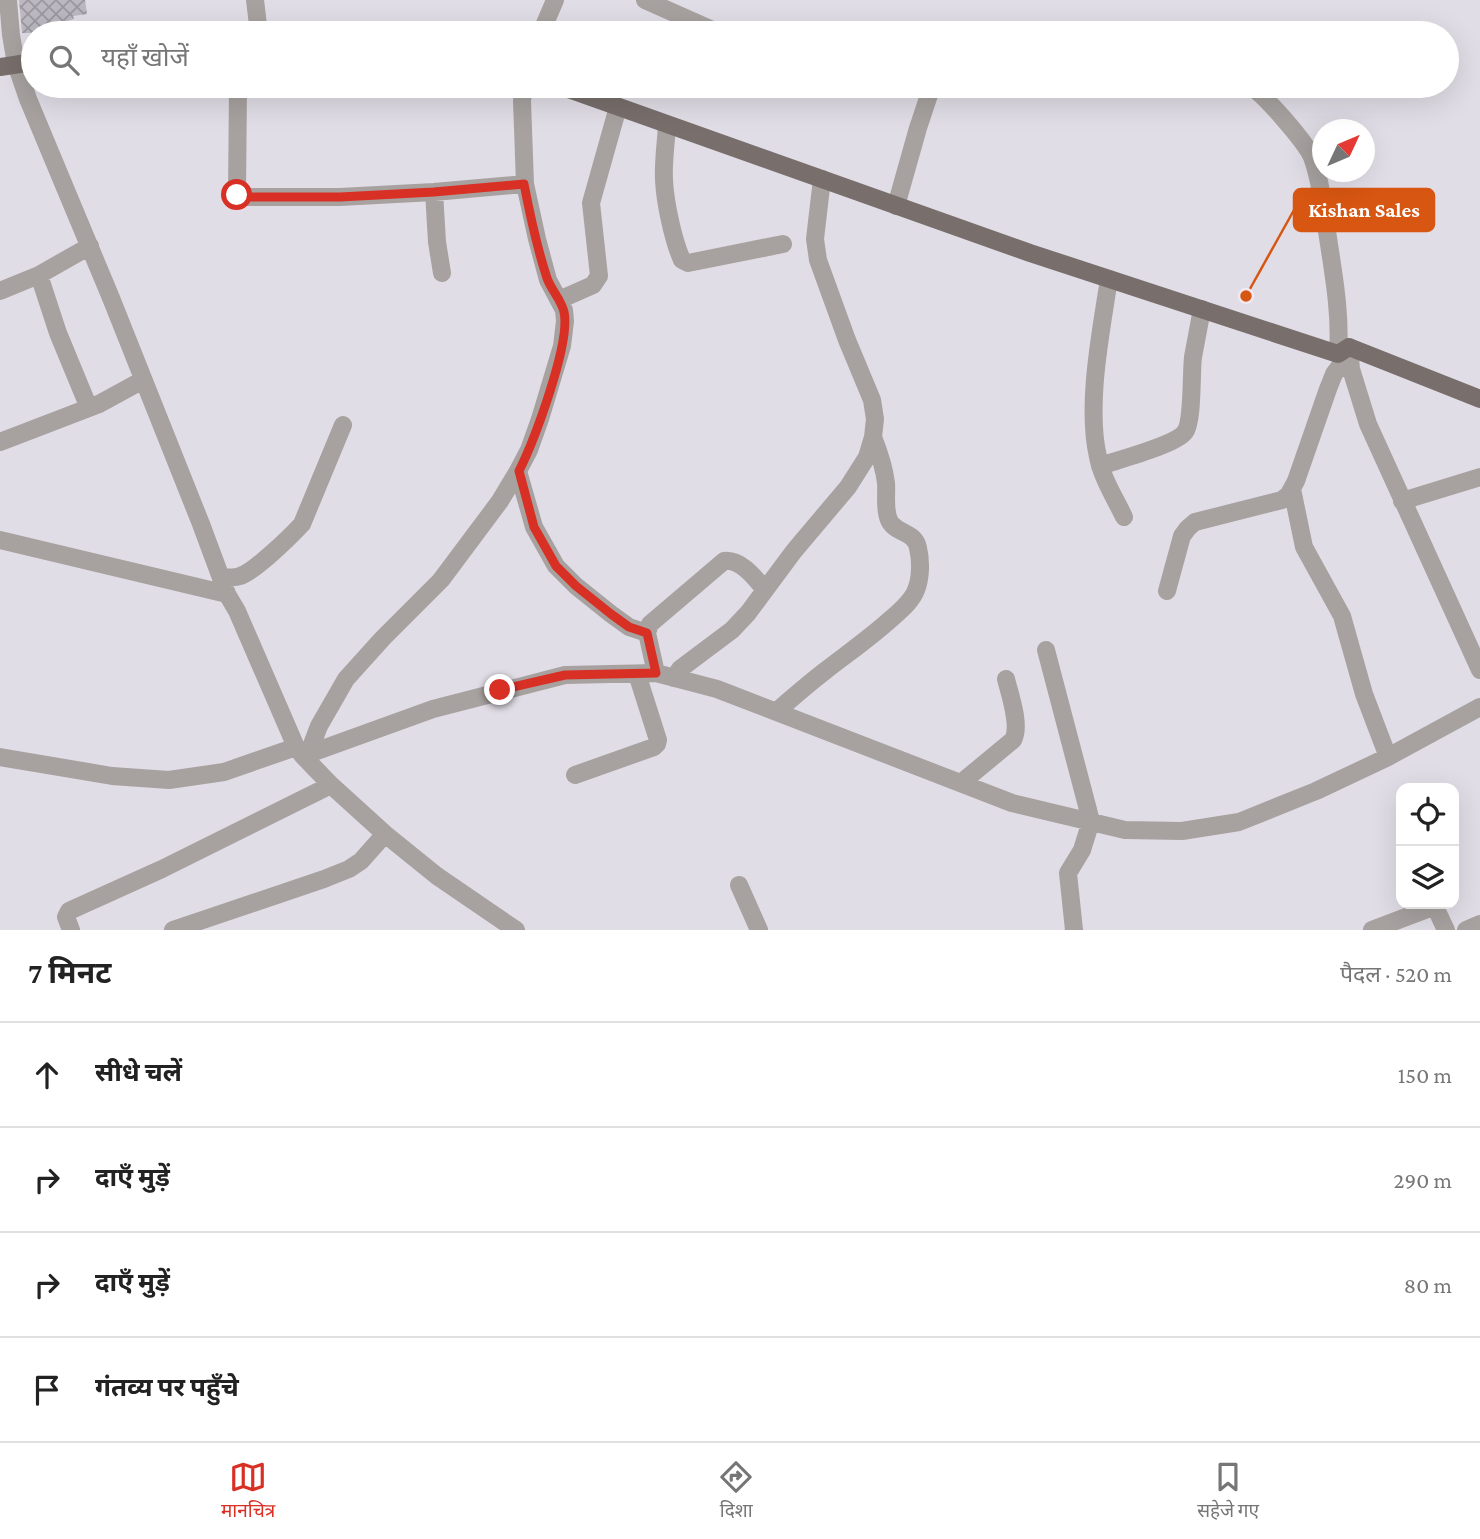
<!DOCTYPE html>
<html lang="hi">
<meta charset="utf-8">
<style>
:root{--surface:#fff;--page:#f2f2f2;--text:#222;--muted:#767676;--line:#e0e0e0;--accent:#d93025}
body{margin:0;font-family:"Crimson Pro","Noto Sans Devanagari",serif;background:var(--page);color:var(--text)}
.controls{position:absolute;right:21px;bottom:21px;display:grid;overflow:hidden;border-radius:14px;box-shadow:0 7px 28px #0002}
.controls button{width:63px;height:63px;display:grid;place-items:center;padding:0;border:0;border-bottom:2px solid var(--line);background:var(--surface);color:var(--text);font:35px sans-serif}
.compass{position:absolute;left:1312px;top:119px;width:63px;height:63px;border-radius:50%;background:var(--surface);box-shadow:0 7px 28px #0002;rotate:46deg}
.stop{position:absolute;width:21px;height:21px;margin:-16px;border:5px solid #d93025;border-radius:50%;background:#fff}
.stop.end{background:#d93025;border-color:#fff;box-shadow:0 2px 7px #0008}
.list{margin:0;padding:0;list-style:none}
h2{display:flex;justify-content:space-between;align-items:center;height:91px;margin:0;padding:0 28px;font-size:30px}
h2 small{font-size:23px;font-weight:400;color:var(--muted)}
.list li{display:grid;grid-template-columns:46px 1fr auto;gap:21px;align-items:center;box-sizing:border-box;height:105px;padding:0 28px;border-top:2px solid var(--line)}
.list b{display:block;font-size:26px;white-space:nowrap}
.list em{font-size:23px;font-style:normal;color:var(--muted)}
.icon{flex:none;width:38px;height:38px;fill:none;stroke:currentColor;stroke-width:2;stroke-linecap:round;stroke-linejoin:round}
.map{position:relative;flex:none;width:1480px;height:930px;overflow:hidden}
.search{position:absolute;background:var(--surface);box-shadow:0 7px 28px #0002;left:21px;right:21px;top:21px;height:77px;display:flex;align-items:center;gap:18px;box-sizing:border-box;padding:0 24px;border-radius:38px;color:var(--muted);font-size:26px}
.sheet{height:511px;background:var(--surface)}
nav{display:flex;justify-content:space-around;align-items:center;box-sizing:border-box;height:98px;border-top:2px solid var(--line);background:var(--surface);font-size:19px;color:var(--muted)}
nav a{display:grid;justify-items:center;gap:4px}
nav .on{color:var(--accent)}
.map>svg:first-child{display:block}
.building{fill:url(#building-cross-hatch)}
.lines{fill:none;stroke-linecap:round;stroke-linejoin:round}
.minor{stroke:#a7a2a0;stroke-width:18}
.major{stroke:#786f6c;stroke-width:18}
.route{stroke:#d93025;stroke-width:9}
.leader{fill:none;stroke:#d75611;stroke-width:2.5}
.callout-dot{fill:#d75611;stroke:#efeaf4;stroke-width:2.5}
.callout{fill:#d75611;stroke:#d75611;stroke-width:2.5}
.callout-label{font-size:21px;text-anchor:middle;font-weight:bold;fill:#fff}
</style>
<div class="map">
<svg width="1480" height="930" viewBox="0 0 1480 930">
<defs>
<pattern id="building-cross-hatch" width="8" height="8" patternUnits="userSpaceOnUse" patternTransform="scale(1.75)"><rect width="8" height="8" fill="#bcb8c1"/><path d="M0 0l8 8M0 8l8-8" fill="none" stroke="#9a979e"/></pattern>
</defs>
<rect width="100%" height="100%" fill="#e1dde6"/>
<!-- building -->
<path class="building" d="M 19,0 L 85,0 L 87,14 L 73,16 L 74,19 L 57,24 L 58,33 L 22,33 Z"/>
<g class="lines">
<!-- minor -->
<path class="minor" d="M 8,0 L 11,35 L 16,64 L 28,99 L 111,298 L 201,524 L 227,594 L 237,611 L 296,747 L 303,756 L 331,785 L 385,834 L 437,876 L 516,930
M 255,0 L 259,33
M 645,0 L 719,33
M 541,33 L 555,0
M 238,86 L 237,195 L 240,197 L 340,197 L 434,192 L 525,184
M 1249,86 C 1263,92 1306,143 1312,157 C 1321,181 1323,207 1327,231 C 1333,272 1341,312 1338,354
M 667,125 C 666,143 663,162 664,180 C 665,202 673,240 682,260 L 688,263 L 783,244
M 434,192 L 437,242 L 442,273
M 896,206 L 918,128 L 932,86
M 39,275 L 58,333 L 89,408
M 1109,279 C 1101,332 1086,405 1098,457 C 1102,478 1115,498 1124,517
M 0,291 L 39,275 L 90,246
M 559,300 L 593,285 L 599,276 L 591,203 L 618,107
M 1349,347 L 1351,369 L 1368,424 L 1480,670
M 0,442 L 99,404 L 143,380
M 1100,466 C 1117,460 1176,445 1185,432 C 1193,422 1191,373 1193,357 C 1196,341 1199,325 1202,309
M 518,471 L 534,527 L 556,566 L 576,586 L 611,614 L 629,627 L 647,633
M 1292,489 L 1304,547 L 1342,616 L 1364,694 L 1388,757
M 1402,501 L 1480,477
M 0,540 L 227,594
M 222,578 C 228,577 235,578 240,576 C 254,572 291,536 302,524 L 343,425
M 1167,591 L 1182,536 L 1188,528 L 1195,522 L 1282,500 L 1289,494 L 1296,481 L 1328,389 L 1334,374 L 1349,354
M 1046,650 L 1091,821 L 1082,850 L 1068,873 L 1074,930
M 656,673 L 647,633 L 650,624 L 724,561 C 741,559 755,578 765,590
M 674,678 L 680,669 L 732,630 L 748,613 L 794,551 L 848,487 L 867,457 L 873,437 L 875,419 L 872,400 L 847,340 L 818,260 L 815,239 L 822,179
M 776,712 C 792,698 808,684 825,671 C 848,653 870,638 892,618 C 901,610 912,601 916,590 C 921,578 921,560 918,548 C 915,531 895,534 889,520 C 884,509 887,494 886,483 C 884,466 879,452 873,437
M 308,755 L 319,726 L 346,679 L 383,638 L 441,580 L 500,501 L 518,471 L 529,450 L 540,419 L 562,346 L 565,321 L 564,310 L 548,280 L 537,239 L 525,184 L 522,101 L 524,86
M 303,756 L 433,709 L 565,675 L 656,673 L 717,689 L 1012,803 L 1125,830 L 1182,831 L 1239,822 L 1316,791 L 1388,757 L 1480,707
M 0,757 L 112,776 L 169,780 L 224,772 L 296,747
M 575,775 L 654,747 L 657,744 L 658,740 L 637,674
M 961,783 L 1013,740 C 1021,726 1010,695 1006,679
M 739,885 L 759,930
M 71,930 L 66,917 L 69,911 L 162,869 L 331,785
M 173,930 L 324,879 L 349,869 L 361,861 L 385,834
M 1372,930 L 1430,908 L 1433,908 L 1438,913 L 1446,930
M 1466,930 L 1480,924"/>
<!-- major -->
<path class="major" d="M 0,67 L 33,62
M 560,86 L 1030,253 L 1338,354 L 1349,347 L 1480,399"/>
</g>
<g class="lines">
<!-- route -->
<path class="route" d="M 237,195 L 240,197 L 340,197 L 434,192 L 524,184 C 530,215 537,248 547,278 C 551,290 561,299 564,312 C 571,343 534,441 519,471 L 534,527 L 556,566 L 576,586 L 611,614 L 629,627 L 647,633 L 656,673 L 565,675 L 500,690"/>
</g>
<!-- callouts -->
<path class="leader" d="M1246 296L1294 210"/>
<circle class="callout-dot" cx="1246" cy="296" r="7"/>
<rect class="callout" x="1294" y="189" width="140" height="42" rx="7"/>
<g class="callout-label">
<text x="1364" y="217">Kishan Sales</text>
</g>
</svg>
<div class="controls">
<button><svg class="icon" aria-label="locate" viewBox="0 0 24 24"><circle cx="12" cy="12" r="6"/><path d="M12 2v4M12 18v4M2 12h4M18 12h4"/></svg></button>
<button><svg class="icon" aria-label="layers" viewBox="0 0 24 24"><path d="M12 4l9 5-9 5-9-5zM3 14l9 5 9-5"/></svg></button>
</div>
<svg class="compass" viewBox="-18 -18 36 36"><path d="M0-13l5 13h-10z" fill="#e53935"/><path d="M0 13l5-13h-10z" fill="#767676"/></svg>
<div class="stop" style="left:237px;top:195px"></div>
<div class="stop end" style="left:500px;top:690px"></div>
<div class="search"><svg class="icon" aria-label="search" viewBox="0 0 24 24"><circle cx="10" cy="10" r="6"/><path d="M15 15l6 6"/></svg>यहाँ खोजें</div>
</div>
<section class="sheet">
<h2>7 मिनट<small>पैदल · 520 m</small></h2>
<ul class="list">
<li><svg class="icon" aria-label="ahead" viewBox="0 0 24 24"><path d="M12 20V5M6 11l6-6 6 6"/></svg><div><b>सीधे चलें</b></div><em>150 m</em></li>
<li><svg class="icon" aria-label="right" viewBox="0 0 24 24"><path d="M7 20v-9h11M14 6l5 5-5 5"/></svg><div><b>दाएँ मुड़ें</b></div><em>290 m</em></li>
<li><svg class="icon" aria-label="right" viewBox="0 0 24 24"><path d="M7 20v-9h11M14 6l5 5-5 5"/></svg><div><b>दाएँ मुड़ें</b></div><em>80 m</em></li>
<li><svg class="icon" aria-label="arrive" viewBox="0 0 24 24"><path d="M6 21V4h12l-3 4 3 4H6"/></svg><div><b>गंतव्य पर पहुँचे</b></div></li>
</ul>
</section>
<nav>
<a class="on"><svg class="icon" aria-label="map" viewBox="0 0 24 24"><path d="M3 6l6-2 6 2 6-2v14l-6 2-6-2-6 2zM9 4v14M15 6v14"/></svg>मानचित्र</a>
<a><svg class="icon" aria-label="directions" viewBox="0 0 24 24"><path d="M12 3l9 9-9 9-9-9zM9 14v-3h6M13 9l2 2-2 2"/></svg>दिशा</a>
<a><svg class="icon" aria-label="saved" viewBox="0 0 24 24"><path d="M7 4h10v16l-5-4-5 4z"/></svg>सहेजे गए</a>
</nav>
